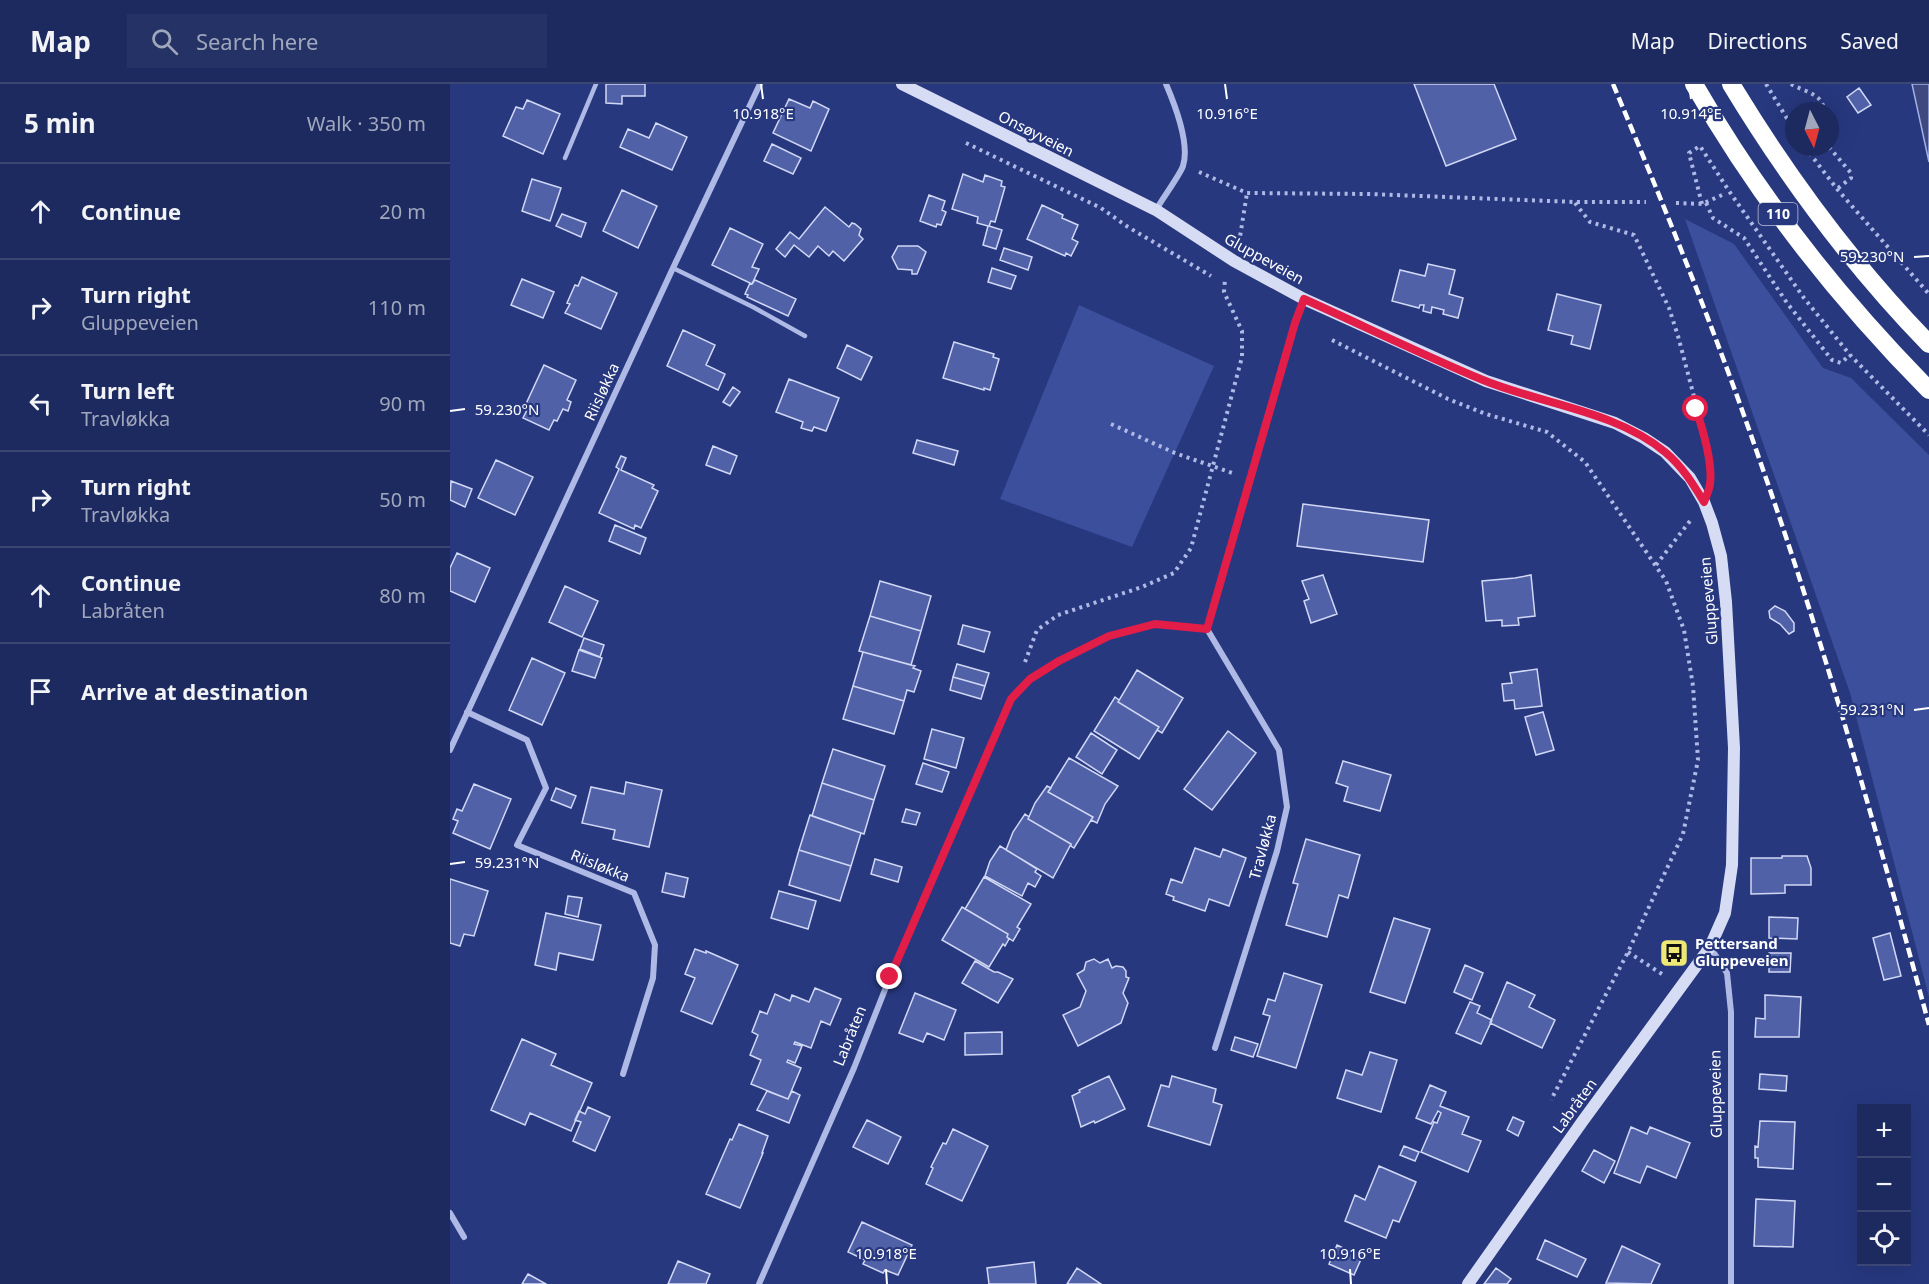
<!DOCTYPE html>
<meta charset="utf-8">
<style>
:root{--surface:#1d2a5f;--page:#253265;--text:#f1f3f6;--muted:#a0a7bd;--line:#3b4674}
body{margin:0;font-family:"Noto Sans",sans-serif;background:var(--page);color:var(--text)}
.controls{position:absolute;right:18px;bottom:18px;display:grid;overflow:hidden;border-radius:0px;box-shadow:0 6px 24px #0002}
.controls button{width:54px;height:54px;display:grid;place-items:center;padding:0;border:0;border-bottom:2px solid var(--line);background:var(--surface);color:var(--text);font:30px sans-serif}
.compass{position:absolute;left:1335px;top:18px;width:54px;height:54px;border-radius:50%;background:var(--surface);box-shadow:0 6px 24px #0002;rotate:174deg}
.stop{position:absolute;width:18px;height:18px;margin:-14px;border:4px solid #e11d48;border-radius:50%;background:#fff}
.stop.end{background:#e11d48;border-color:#fff;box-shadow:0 2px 6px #0008}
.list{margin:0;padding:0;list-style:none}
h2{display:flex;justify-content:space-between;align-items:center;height:78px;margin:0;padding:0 24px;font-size:26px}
h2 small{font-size:20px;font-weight:400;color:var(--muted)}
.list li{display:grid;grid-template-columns:39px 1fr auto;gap:18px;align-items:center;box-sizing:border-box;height:96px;padding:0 24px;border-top:2px solid var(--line)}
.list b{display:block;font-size:22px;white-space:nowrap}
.list p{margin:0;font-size:20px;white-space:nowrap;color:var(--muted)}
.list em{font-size:20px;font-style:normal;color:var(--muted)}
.icon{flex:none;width:33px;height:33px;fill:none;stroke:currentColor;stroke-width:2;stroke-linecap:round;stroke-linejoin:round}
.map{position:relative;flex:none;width:1479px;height:1200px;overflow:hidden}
header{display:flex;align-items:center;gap:36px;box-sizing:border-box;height:84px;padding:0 30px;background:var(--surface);border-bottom:2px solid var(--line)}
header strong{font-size:28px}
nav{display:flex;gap:33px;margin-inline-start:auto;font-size:21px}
.search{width:420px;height:54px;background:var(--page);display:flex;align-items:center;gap:15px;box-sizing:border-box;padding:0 21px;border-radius:0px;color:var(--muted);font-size:22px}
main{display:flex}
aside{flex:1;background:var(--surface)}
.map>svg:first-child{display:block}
.green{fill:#3c4f9c}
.water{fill:#3e4a7f;stroke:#a2b1e6;stroke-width:1.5}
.building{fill:#5061a8;stroke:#d1d8f5;stroke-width:1.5}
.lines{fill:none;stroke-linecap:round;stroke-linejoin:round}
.path{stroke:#aeb9e5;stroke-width:4;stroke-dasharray:3 4.5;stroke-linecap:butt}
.lane{stroke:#aeb9e5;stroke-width:4.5}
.street{stroke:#aeb9e5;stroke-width:6}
.secondary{stroke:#d7dcf5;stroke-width:12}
.highway{stroke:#fff;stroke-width:18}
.rail{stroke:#fff;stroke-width:4.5;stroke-dasharray:10 4.5;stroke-linecap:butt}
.route{stroke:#e11d48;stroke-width:8}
.ticks{fill:none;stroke:#fff;stroke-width:2}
.labels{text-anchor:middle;stroke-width:4.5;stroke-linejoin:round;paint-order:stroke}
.shield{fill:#27387f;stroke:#bec3d9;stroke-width:1.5}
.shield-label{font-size:14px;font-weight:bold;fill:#fff}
.street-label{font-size:15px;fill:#fff;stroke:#27387f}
.poi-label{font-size:15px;font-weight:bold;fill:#fff;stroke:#27387f;text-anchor:start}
.ticks-label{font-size:15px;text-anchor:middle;fill:#fff;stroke:#27387f;stroke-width:4.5;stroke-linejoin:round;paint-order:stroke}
</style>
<header>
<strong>Map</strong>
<div class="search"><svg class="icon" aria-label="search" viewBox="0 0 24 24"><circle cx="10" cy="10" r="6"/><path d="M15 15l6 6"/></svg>Search here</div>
<nav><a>Map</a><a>Directions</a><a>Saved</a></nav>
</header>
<main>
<aside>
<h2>5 min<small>Walk · 350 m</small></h2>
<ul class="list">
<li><svg class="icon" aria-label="ahead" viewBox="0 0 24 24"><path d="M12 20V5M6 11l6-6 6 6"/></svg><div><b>Continue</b></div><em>20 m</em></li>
<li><svg class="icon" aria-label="right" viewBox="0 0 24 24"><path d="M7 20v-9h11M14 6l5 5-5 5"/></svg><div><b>Turn right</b><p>Gluppeveien</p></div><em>110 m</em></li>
<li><svg class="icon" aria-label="left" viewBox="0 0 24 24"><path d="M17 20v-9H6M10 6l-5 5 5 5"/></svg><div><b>Turn left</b><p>Travløkka</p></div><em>90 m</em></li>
<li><svg class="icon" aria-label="right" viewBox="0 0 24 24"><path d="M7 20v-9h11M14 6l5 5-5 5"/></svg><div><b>Turn right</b><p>Travløkka</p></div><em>50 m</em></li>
<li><svg class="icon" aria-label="ahead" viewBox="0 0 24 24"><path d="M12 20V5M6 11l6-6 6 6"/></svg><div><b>Continue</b><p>Labråten</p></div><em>80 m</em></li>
<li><svg class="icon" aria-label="arrive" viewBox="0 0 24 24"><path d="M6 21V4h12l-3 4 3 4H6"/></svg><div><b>Arrive at destination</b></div></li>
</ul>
</aside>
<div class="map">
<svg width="1479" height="1200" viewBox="0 0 1479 1200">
<rect width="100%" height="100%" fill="#27387f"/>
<!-- green -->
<path class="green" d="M 1235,135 L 1284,160 L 1373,284 L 1401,294 L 1479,371 L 1479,913 L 1400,609 Z
M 629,221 L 764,282 L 682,463 L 550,415 Z"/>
<!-- water -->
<path class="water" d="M 1462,0 L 1479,0 L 1479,78 Z"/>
<!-- building -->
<path class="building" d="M 156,0 L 195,0 L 195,12 L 172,12 L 172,20 L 156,19 Z
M 964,0 L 1044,0 L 1066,55 L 996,82 Z
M 1409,4 L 1421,21 L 1408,29 L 1397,13 Z
M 339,15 L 360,24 L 363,17 L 379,25 L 361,67 L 323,49 Z
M 77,16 L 110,30 L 93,70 L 53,52 L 66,23 L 73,25 Z
M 206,39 L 237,53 L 222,86 L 170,63 L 178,45 L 199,54 Z
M 322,60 L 351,74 L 343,90 L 314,77 Z
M 513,90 L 533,98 L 535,91 L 552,97 L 551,102 L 555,103 L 545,138 L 541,137 L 539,142 L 552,146 L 546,165 L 533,161 L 538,142 L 527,139 L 528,133 L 502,125 Z
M 82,95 L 111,104 L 100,137 L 72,127 Z
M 172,106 L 207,122 L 188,164 L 153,147 Z
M 479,111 L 495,117 L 492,126 L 496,128 L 491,141 L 487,140 L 486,143 L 470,137 Z
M 592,121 L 613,131 L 612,134 L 628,141 L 622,155 L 628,158 L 621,172 L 616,169 L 615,172 L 577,155 Z
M 375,123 L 399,143 L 402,139 L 405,140 L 411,145 L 409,151 L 413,155 L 394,177 L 383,167 L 379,172 L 368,162 L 359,173 L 344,161 L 335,173 L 326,165 L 340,148 L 349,155 Z
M 112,130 L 136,139 L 131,153 L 106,142 Z
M 280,144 L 313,160 L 302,183 L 309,185 L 302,200 L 262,181 Z
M 448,162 L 468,162 L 476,168 L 467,190 L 462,190 L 462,186 L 448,185 L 442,173 Z
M 554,164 L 582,173 L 578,186 L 550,176 Z
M 978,180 L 1005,186 L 999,210 L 1013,214 L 1008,234 L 993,230 L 994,226 L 982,223 L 981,229 L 973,227 L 974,221 L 970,221 L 969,224 L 942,217 L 950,186 L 975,192 Z
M 542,184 L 566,192 L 561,205 L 538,198 Z
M 132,193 L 167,209 L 151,245 L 115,229 L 120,220 L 117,219 L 125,201 L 128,202 Z
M 72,195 L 104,208 L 93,234 L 61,221 Z
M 305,196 L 346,215 L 338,232 L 297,213 L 298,211 L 295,210 L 300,199 L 302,200 Z
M 1107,210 L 1151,221 L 1140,265 L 1121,260 L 1123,252 L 1098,246 Z
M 233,246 L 265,261 L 256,281 L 275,290 L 268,306 L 217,282 Z
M 504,258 L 544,270 L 543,273 L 549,275 L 540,306 L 534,304 L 534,306 L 493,294 Z
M 397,261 L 422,273 L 411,296 L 387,284 Z
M 94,281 L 126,296 L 117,316 L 121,318 L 118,327 L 113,325 L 107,337 L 104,336 L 99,346 L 73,334 L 78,324 L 75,322 Z
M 339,295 L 389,314 L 376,347 L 364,343 L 362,347 L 351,344 L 353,338 L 326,328 Z
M 283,303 L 290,308 L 280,322 L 273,318 Z
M 467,356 L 508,367 L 504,381 L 463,369 Z
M 263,362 L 287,372 L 280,390 L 256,381 Z
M 171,372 L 176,374 L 171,386 L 204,401 L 202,404 L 208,407 L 191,444 L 185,441 L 184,445 L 149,429 L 169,385 L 166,383 Z
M 46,376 L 83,393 L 65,431 L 28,414 Z
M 1,397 L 22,405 L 15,423 L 0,416 Z
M 853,420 L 979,436 L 973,478 L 847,462 Z
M 165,441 L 196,454 L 190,470 L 159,457 Z
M 7,469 L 40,484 L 25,518 L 0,507 L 0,484 Z
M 873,491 L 887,530 L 861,539 L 854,517 L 859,515 L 852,497 Z
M 1081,491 L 1085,532 L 1068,534 L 1069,541 L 1052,542 L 1052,536 L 1036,537 L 1032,497 L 1065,494 Z
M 430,497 L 481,512 L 471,547 L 420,532 Z
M 115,502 L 148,517 L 132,553 L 99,538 Z
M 1325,522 L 1335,527 L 1344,539 L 1344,547 L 1339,550 L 1330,540 L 1320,534 L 1319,527 Z
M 420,532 L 471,547 L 461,581 L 409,567 Z
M 513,541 L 540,548 L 534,568 L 508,560 Z
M 134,554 L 154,561 L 150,573 L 130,565 Z
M 129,566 L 152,574 L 145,594 L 122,587 Z
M 413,568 L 465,582 L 463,584 L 471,587 L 464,608 L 457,606 L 454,617 L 403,602 Z
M 82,574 L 115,589 L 92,641 L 59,626 Z
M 507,580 L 539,589 L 535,602 L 503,593 Z
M 1087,585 L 1092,622 L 1065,625 L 1064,616 L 1054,617 L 1052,600 L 1062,599 L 1060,589 Z
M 687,586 L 733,614 L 712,649 L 707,646 L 709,643 L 668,618 Z
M 503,593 L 535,602 L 531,615 L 500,606 Z
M 403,602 L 454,617 L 444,650 L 393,635 Z
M 665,613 L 669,616 L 668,618 L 709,643 L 689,675 L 644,647 Z
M 1093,628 L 1104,666 L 1086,671 L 1075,633 Z
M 482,645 L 514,654 L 506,684 L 474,675 Z
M 778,647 L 806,669 L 762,726 L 734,705 Z
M 641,649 L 667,666 L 652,690 L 626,673 Z
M 383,665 L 435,682 L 424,716 L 372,699 Z
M 619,674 L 668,702 L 655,720 L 647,739 L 641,736 L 643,733 L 598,708 Z
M 893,677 L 941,691 L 930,727 L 894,717 L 898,703 L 886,699 Z
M 473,679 L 499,688 L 492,708 L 466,700 Z
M 176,698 L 212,706 L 199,763 L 163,755 L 165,746 L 132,739 L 141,703 L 174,710 Z
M 372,699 L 424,716 L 414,750 L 362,732 Z
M 24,700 L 61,715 L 40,765 L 3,749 L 8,737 L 3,735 L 7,725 L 12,727 Z
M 597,702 L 601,704 L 598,708 L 643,733 L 624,764 L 621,762 L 621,760 L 578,735 L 585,719 Z
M 106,704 L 126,712 L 121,724 L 101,716 Z
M 456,725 L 470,729 L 466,741 L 452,738 Z
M 575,730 L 579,733 L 578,735 L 621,760 L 603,794 L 556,766 L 563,748 Z
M 360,731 L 411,749 L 401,782 L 349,766 Z
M 856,755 L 910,771 L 898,814 L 889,811 L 877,853 L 836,841 L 848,800 L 843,799 Z
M 550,762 L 587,785 L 585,788 L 591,792 L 585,803 L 578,799 L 572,812 L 535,792 L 540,777 Z
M 745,764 L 770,773 L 773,765 L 796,774 L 779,822 L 759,815 L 755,827 L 723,816 L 724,813 L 716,810 L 721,795 L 732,799 Z
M 349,766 L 401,782 L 390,817 L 339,801 Z
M 1332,772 L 1357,772 L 1361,784 L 1361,801 L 1335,801 L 1335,809 L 1301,810 L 1301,774 L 1332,774 Z
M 425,775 L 452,783 L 448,798 L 421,790 Z
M 216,789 L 238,794 L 234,813 L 212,808 Z
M 534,793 L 581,820 L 567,843 L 570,845 L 563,857 L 557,853 L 558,850 L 515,825 Z
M 0,795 L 38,807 L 24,852 L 14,850 L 10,862 L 0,859 Z
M 329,807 L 366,817 L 358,845 L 321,834 Z
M 118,812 L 132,814 L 128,833 L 115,830 Z
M 512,823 L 558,850 L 557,853 L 559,855 L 555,862 L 553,860 L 539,883 L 492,856 Z
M 96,829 L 151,841 L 143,876 L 109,869 L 106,886 L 85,881 Z
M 1319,833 L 1348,834 L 1347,855 L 1319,854 Z
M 944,834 L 980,845 L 955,919 L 920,908 Z
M 1440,849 L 1451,892 L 1434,896 L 1423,854 Z
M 245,865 L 256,869 L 256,867 L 288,881 L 262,940 L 231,927 L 245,894 L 235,890 Z
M 1319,869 L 1341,869 L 1340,888 L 1319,888 Z
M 644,875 L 650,879 L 658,875 L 662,884 L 666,882 L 673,883 L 676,887 L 676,893 L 679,894 L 673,909 L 678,919 L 671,939 L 628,962 L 613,931 L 630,923 L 636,907 L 627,890 L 634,886 L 636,878 Z
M 525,877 L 544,888 L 548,888 L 563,895 L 548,919 L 512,899 Z
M 1015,881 L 1033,889 L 1022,916 L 1004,908 Z
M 834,889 L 872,901 L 846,984 L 807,972 L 820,932 L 813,930 L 818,915 L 825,917 Z
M 1057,898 L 1085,911 L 1079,923 L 1105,936 L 1092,964 L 1040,939 Z
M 365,904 L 391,915 L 380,941 L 371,937 L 361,964 L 345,958 L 344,960 L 352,962 L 345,979 L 338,976 L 337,978 L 351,984 L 338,1015 L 301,1000 L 311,976 L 300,971 L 308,951 L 302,948 L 310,927 L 317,930 L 325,910 L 340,917 L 342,911 L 359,918 Z
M 465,909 L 506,926 L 494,956 L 477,949 L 473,958 L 449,949 Z
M 1315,911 L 1351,913 L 1349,953 L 1305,953 L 1306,934 L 1315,935 Z
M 1020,918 L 1030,922 L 1027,929 L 1042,936 L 1031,960 L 1006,949 Z
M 552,948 L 552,970 L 515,971 L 515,949 Z
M 785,953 L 808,960 L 803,973 L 781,966 Z
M 72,955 L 106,970 L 101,981 L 142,999 L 121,1047 L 80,1029 L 75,1041 L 41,1026 Z
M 920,968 L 947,976 L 931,1028 L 887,1014 L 896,986 L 912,991 Z
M 1310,990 L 1337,992 L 1336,1007 L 1309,1005 Z
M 659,992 L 675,1025 L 645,1039 L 644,1037 L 631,1043 L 622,1012 L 630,1008 L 629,1006 Z
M 722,992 L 766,1005 L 763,1018 L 772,1021 L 760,1061 L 698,1042 L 711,1001 L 719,1003 Z
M 980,1001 L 996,1008 L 990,1022 L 1019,1033 L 1012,1050 L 1031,1057 L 1018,1088 L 971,1068 L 984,1038 L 987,1039 L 991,1029 L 988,1027 L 981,1040 L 966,1034 Z
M 317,1007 L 338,1015 L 342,1007 L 350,1011 L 339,1039 L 307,1026 Z
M 138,1023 L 160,1033 L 145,1067 L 123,1057 L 131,1038 L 125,1036 L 129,1027 L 135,1030 Z
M 1063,1033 L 1074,1038 L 1068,1052 L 1057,1046 Z
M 417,1036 L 451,1053 L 438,1080 L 403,1063 Z
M 1310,1037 L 1345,1038 L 1343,1085 L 1308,1083 L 1308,1074 L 1305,1074 L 1305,1062 L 1308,1063 Z
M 289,1040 L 318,1052 L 312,1069 L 313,1069 L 290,1124 L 256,1110 L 280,1055 L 282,1056 Z
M 1181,1043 L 1197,1050 L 1200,1043 L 1240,1059 L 1226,1094 L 1197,1082 L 1190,1099 L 1164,1089 Z
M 503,1045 L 538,1062 L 512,1117 L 476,1100 L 483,1084 L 481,1083 L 493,1059 L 496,1060 Z
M 954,1062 L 969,1068 L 965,1077 L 950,1071 Z
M 1144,1066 L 1165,1077 L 1154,1099 L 1132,1087 Z
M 929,1082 L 966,1098 L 949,1138 L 943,1136 L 936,1154 L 895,1137 L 905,1111 L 915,1116 Z
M 1306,1115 L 1345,1117 L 1343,1163 L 1304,1162 Z
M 412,1138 L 462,1161 L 448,1191 L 435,1186 L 433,1189 L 413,1180 L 415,1176 L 398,1168 Z
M 1095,1156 L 1136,1175 L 1127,1193 L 1087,1175 Z
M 887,1161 L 912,1173 L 904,1191 L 879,1180 Z
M 1172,1162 L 1210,1180 L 1201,1200 L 1156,1199 Z
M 228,1177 L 260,1190 L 256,1200 L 218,1200 Z
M 584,1178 L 586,1200 L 539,1200 L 537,1184 Z
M 627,1184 L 651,1200 L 617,1200 Z
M 1046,1184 L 1061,1195 L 1057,1200 L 1034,1200 Z
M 78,1190 L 96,1200 L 72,1200 Z"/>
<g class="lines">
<!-- path -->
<path class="path" d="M 1316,0 L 1344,46
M 1341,0 C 1354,8 1373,9 1374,27
M 516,59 L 651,124 L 678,143 L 761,192
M 1355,63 L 1387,105 L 1479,210
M 1379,63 L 1401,89 L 1401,94 L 1387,105
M 749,88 L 797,109 L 919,110 L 1125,118 L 1196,118
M 1125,119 L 1140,138 L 1184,151 L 1219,224 L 1228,252 L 1252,343 L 1260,387
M 1226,119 L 1252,120 L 1272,111
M 1256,119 L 1263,134 L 1294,154 L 1337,219 L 1382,276 L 1391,279 L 1400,271
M 1252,120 L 1239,69 L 1250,62 L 1279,107 L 1354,214 L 1400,271 L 1479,351
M 789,159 L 797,109
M 882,256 L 998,315 L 1036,330 L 1097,348 L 1135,378 L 1216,497 L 1234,546 L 1243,602 L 1248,676 L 1233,750 L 1178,868 L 1101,1016
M 661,340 L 725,369 L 785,390
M 1206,481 L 1240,437
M 575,578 L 587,546 L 608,531 L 692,503 L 724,489 L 741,464 L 792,273 L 792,247 L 774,208 L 775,195
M 1178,868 L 1215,892"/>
<!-- lane -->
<path class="lane" d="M 115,74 L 146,0
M 223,184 L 303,223 L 355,252"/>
<!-- street -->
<path class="street" d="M 706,126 C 712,115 730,91 733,82 C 740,60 725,21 716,0
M 17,628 L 77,656 L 96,704 L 67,761 L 184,809 L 205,861 L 203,894 L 173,990
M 0,666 L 223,184 L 310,0
M 1260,863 L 1277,889 L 1281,928 L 1281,1200
M 765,964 L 827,767 L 837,723 L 829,666 L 757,545 L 845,239 L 854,216
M 0,1129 L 14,1153
M 309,1200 L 404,984 L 440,893 L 561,615 L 580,595 L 609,577 L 659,552 L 705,540 L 757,545"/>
<!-- secondary -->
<path class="secondary" d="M 452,0 L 706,126 L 784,177 L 854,215 L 1036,297 L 1165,339 L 1194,354 L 1215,368 L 1240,394 L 1254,418 L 1262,439 L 1271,472 L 1276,518 L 1284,664 L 1282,781 L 1275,829 L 1260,863 L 1132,1038 L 1018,1200"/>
<!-- highway -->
<path class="highway" d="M 1244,0 C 1308,112 1388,214 1479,306
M 1281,0 C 1338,94 1403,182 1479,260"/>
<!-- rail -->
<path class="rail" d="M 1163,0 C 1215,124 1266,249 1310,377 C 1375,562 1428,752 1479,941"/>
</g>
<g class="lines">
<!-- route -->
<path class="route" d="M 440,893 L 561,615 L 580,595 L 609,577 L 659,552 L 705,540 L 757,545 L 845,239 L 854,215 C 914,242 973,271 1033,296 C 1091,320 1166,327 1215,368 C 1232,382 1243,400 1254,418 C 1256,413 1259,407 1260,400 C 1263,378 1253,346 1246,325"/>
</g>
<!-- ticks -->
<path class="ticks" d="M 311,0 L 313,15M 775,0 L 777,15M 1239,0 L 1241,15M 1464,173 L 1479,172M 0,327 L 15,325M 1464,626 L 1479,624M 0,780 L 15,778M 436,1185 L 437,1200M 900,1185 L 901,1200"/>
<!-- icons -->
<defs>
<g id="bus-square" transform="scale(1.5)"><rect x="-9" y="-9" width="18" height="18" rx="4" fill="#eee974" stroke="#27387f"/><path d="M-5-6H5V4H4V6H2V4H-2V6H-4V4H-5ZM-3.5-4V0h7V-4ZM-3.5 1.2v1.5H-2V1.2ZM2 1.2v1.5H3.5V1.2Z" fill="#111"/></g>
</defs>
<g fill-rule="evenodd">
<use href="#bus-square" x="1224" y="869"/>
</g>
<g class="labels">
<!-- shield labels -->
<rect class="shield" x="1308.5" y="119" width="39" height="22" rx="4.5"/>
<g class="shield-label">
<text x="1328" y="135">110</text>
</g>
<!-- street labels -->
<g class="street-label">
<text transform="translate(586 50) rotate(27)" y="5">Onsøyveien</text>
<text transform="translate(814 175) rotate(29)" y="5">Gluppeveien</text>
<text transform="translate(152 308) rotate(-65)" y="5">Riisløkka</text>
<text transform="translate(1259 517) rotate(-95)" y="5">Gluppeveien</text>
<text transform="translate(813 763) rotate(-75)" y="5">Travløkka</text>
<text transform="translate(150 782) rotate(22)" y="5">Riisløkka</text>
<text transform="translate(400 952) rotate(-68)" y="5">Labråten</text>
<text transform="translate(1266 1010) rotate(-91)" y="5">Gluppeveien</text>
<text transform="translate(1125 1022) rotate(-54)" y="5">Labråten</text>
</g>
<!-- poi labels -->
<g class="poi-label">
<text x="1245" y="865">Pettersand<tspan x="1245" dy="17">Gluppeveien</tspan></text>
</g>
</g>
<g class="ticks-label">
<text x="313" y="35">10.918°E</text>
<text x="777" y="35">10.916°E</text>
<text x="1241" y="35">10.914°E</text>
<text x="1422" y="178">59.230°N</text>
<text x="57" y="331">59.230°N</text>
<text x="1422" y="631">59.231°N</text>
<text x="57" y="784">59.231°N</text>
<text x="436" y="1175">10.918°E</text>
<text x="900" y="1175">10.916°E</text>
</g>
</svg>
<div class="controls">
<button>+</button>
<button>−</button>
<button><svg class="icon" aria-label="locate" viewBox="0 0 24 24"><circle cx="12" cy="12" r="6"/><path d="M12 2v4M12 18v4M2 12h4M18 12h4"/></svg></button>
</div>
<svg class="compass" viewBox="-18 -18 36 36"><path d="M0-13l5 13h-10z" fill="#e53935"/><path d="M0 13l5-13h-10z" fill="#a0a7bd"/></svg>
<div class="stop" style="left:1246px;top:325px"></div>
<div class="stop end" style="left:440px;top:893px"></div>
</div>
</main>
